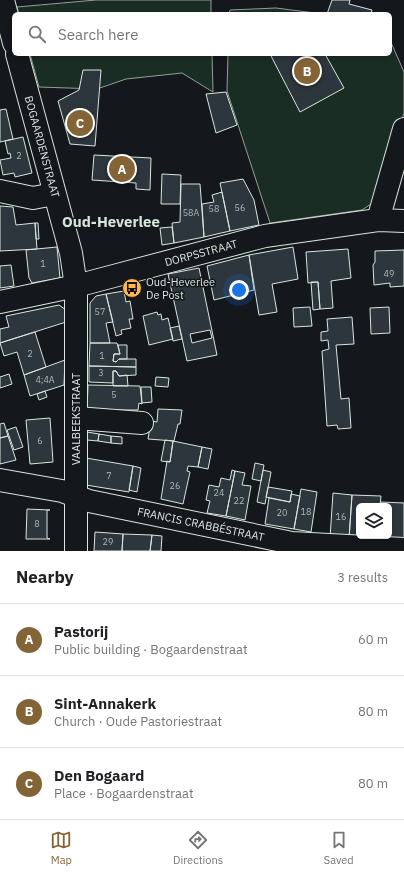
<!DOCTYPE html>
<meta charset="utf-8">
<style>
:root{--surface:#fff;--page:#f6f6f6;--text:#202124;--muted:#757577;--line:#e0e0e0;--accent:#846436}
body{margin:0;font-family:"IBM Plex Sans",sans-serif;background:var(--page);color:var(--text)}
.controls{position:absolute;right:12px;bottom:12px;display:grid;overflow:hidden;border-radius:6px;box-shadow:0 2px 6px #0003}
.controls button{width:36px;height:36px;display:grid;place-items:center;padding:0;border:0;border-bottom:1px solid var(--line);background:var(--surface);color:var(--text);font:20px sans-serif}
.you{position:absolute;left:239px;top:290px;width:14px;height:14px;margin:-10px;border:3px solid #fff;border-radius:50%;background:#1a73e8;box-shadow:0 0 0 6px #1a73e833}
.badge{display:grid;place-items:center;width:26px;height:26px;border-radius:50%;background:var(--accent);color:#fff;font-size:13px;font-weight:700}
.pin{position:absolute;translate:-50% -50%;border:2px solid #fff;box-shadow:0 1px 4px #0006}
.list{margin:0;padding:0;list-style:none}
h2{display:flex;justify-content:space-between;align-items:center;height:52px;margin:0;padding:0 16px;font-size:17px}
h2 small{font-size:13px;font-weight:400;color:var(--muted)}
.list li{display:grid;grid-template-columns:26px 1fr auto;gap:12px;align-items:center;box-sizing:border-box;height:72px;padding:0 16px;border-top:1px solid var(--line)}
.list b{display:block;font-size:15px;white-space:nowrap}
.list p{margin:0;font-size:13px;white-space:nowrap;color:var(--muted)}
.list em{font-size:13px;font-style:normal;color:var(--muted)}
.icon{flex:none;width:22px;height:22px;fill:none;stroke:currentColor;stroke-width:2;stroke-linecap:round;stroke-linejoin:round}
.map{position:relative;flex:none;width:404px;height:551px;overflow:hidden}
.search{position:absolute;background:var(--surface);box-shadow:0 2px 6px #0003;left:12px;right:12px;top:12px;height:44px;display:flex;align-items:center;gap:10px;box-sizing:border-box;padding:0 14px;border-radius:6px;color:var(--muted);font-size:15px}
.sheet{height:268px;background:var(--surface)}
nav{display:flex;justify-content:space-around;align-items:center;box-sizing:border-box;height:56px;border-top:1px solid var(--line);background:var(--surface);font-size:11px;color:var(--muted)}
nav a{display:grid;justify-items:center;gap:2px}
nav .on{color:var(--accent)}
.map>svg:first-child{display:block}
.green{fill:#1a2d24;stroke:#939e99}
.building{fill:#2c363c;stroke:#d8e6dc;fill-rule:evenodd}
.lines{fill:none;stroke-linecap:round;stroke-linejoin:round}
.minor-casing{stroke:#d8e6dc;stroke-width:24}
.minor{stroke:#14181c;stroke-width:22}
.labels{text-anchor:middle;stroke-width:3;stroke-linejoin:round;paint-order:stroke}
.number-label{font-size:9px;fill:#adbab4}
.street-label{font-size:11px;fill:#d8e6dc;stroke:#14181c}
.poi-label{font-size:11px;fill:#d8e6dc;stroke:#14181c;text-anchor:start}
.district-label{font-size:15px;font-weight:bold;fill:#d8e6dc;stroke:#14181c}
</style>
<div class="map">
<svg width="404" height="551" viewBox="0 0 404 551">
<rect width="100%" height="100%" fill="#14181c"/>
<!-- green -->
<path class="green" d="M 96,0 L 211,0 L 211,14 L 19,14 L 17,7 Z
M 276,8 L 323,14 L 229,14 L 230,10 Z
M 390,40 L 404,72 L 404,113 L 377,200 L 362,210 L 270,223 L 227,91 L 228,54 L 390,54 Z
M 30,54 L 212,54 L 213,92 L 182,73 L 126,79 L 97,89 L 39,87 Z"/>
<!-- building -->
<path class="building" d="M 332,0 L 350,0 L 349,4 L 372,10 L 371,14 L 327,14 Z
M 270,54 L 325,54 L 344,88 L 300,112 Z
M 83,70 L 101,70 L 95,146 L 70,144 L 58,101 L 79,90 Z
M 226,92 L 237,125 L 216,133 L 206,94 Z
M 6,109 L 13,139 L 0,142 L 0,110 Z
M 23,137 L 32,173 L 15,177 L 14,173 L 3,175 L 0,160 L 11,158 L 10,153 L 8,154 L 5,141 Z
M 94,155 L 151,158 L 150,190 L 136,189 L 136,183 L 92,180 Z
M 162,174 L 181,175 L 180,204 L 161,204 Z
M 243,179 L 254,200 L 259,225 L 230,231 L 220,183 Z
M 181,184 L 200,184 L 204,237 L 174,243 L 172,223 L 180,222 Z
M 222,192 L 230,231 L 204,237 L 202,204 L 214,202 L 212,195 Z
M 0,206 L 13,207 L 16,225 L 35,223 L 37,249 L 0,251 Z
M 35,223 L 38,223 L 39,239 L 36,239 Z
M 172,227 L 174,243 L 162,245 L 160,228 Z
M 57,247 L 60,278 L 32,283 L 29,278 L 26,250 Z
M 293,247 L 298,279 L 272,284 L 277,312 L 259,315 L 249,255 Z
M 348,249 L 351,278 L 331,281 L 333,308 L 320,309 L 318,282 L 308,283 L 306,252 Z
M 404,250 L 404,286 L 390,287 L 390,283 L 374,285 L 373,265 L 375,262 L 375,251 Z
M 249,255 L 254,290 L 214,300 L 207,266 Z
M 11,265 L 14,286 L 0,288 L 0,266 Z
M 199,268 L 217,355 L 187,361 L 168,274 ZM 210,330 L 212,338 L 192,343 L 190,334 Z
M 311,282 L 318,282 L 320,309 L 313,310 Z
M 124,291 L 126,302 L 130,301 L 133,319 L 129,319 L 131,328 L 121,330 L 122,334 L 116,336 L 106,294 Z
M 106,294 L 113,322 L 106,323 L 110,343 L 90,343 L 90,303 L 96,296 Z
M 59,305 L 66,310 L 66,322 L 0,343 L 0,329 L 9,327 L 6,316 Z
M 310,307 L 312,326 L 294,327 L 293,308 Z
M 389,307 L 390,333 L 371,334 L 370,308 Z
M 157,312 L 158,315 L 161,314 L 162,320 L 168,318 L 173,339 L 149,345 L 143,316 Z
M 352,317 L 354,344 L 336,345 L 341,399 L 349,398 L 351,428 L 338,429 L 337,425 L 327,426 L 322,351 L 329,349 L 328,340 L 321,341 L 321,332 L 328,331 L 327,319 Z
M 179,326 L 182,339 L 173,341 L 170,328 Z
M 35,332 L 46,367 L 24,375 L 17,352 L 4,356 L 0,343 Z
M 90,343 L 117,343 L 120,354 L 114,354 L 113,361 L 116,362 L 119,359 L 136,359 L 136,367 L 89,366 Z
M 118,345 L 127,345 L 127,359 L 119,359 L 116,362 L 113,361 L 114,354 L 120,354 Z
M 65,360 L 64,385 L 30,396 L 24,375 Z
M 89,366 L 136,367 L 136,375 L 119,376 L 116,371 L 113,371 L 113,383 L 89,382 Z
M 113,371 L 116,371 L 119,376 L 127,375 L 128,386 L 113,386 Z
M 9,374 L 12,384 L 0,388 L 0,377 Z
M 156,377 L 169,378 L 168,387 L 155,386 Z
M 88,385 L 140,386 L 142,404 L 139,403 L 138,410 L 87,410 Z
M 141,387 L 151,387 L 152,402 L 142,403 Z
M 45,391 L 47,397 L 39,400 L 37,394 Z
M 158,409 L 182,410 L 180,424 L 178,424 L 174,441 L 148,439 L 151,421 L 157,422 Z
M 50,418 L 53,462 L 30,464 L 26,420 Z
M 4,423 L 8,436 L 0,438 L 0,424 Z
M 16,427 L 23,447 L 14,450 L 7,430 Z
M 87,432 L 99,434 L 98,441 L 87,440 Z
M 99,434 L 111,436 L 111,443 L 98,441 Z
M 8,436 L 16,460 L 0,464 L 0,438 Z
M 111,436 L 122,437 L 122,444 L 111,443 Z
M 165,440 L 173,441 L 170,462 L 161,461 Z
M 173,441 L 202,447 L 198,467 L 188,466 L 187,471 L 190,472 L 183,504 L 161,499 L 167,461 L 170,462 Z
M 202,447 L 212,449 L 208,469 L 198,467 Z
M 86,458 L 133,466 L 129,492 L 86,485 Z
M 255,463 L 264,465 L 261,481 L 252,479 Z
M 133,466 L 141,468 L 137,492 L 129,490 Z
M 232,470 L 235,471 L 226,516 L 207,513 L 210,501 L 206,500 L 209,485 L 219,487 L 221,478 L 230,480 Z
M 263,470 L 271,472 L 265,504 L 257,502 Z
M 235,471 L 245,473 L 242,485 L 251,486 L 245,520 L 226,516 Z
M 268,487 L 292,491 L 290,502 L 266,497 Z
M 301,489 L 317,492 L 311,532 L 294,529 Z
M 333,493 L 352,495 L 349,539 L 330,538 Z
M 291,494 L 300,496 L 294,529 L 265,524 L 269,498 L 290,502 Z
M 352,495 L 381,496 L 380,506 L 359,506 L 359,536 L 379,536 L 378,540 L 349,539 Z
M 381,502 L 404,503 L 404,541 L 378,540 L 379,536 L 389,536 L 389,506 L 380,506 Z
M 27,509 L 50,510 L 47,510 L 47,538 L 50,539 L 26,539 Z
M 95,532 L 123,534 L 122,551 L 94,551 Z
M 123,534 L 152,535 L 150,551 L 122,551 Z
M 152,535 L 162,536 L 161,551 L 150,551 Z"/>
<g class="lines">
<!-- minor casing -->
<g class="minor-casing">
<g id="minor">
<path d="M 3,0 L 14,43"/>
<path id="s1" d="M 17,54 L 71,253 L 76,286 L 76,551"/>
<path d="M 0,191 L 33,198 L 54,194"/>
<path d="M 378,220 L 404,129"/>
<path id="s2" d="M 0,302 L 76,286 L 265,236 L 378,220 L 404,221"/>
<path d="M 76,418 L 142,423"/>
<path id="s3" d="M 0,480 L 62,491 L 89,501 L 292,543 L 404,549"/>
</g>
</g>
<!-- minor -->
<use href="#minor" class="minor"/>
</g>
<!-- icons -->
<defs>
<g id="bus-disc" transform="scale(1)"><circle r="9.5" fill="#ffb74d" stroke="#14181c"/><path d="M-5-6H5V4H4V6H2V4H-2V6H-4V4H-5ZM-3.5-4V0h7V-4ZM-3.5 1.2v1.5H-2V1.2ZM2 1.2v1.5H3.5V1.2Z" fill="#111"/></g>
</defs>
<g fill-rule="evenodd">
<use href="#bus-disc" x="132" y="288"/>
</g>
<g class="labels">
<!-- number labels -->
<g class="number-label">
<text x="19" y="159">2</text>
<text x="240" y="211">56</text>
<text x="214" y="212">58</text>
<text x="191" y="216">58A</text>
<text x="43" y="267">1</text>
<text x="389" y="277">49</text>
<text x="100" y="315">57</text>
<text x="30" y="357">2</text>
<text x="102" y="359">1</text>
<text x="101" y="376">3</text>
<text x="45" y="383">4;4A</text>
<text x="114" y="398">5</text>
<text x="40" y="444">6</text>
<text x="109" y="479">7</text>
<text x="175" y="489">26</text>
<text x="219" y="496">24</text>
<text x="239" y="504">22</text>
<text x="306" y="515">18</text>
<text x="282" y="516">20</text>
<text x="341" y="520">16</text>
<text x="37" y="527">8</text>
<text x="108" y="545">29</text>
</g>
<!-- street labels -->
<g class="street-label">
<text dy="4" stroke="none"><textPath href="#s1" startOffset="96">BOGAARDENSTRAAT</textPath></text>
<text dy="4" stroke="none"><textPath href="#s2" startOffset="207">DORPSSTRAAT</textPath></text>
<text transform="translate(76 419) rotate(-90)" y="4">VAALBEEKSTRAAT</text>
<text dy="4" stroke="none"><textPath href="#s3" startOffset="206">FRANCIS CRABBÉSTRAAT</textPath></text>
</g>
<!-- poi labels -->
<g class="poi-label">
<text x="146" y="286">Oud-Heverlee<tspan x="146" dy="13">De Post</tspan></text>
</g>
<!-- district labels -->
<g class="district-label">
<text x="111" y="227">Oud-Heverlee</text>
</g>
</g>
</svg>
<div class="controls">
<button><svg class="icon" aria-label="layers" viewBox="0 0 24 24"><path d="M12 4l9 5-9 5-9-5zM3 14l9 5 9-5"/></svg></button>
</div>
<div class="you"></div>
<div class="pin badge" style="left:122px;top:169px">A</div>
<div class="pin badge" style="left:307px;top:71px">B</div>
<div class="pin badge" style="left:80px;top:123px">C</div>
<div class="search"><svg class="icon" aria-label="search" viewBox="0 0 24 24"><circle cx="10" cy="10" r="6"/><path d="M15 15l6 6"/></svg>Search here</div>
</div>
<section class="sheet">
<h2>Nearby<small>3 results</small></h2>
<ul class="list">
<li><span class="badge">A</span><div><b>Pastorij</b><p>Public building · Bogaardenstraat</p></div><em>60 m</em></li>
<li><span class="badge">B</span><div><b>Sint-Annakerk</b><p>Church · Oude Pastoriestraat</p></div><em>80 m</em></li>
<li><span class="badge">C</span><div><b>Den Bogaard</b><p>Place · Bogaardenstraat</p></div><em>80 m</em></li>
</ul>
</section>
<nav>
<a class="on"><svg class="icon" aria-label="map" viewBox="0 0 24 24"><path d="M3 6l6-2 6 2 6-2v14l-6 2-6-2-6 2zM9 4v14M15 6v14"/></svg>Map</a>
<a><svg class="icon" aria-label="directions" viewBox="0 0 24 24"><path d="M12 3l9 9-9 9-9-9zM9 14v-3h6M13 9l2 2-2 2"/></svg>Directions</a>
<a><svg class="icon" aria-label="saved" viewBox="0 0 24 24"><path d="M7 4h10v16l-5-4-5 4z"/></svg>Saved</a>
</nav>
